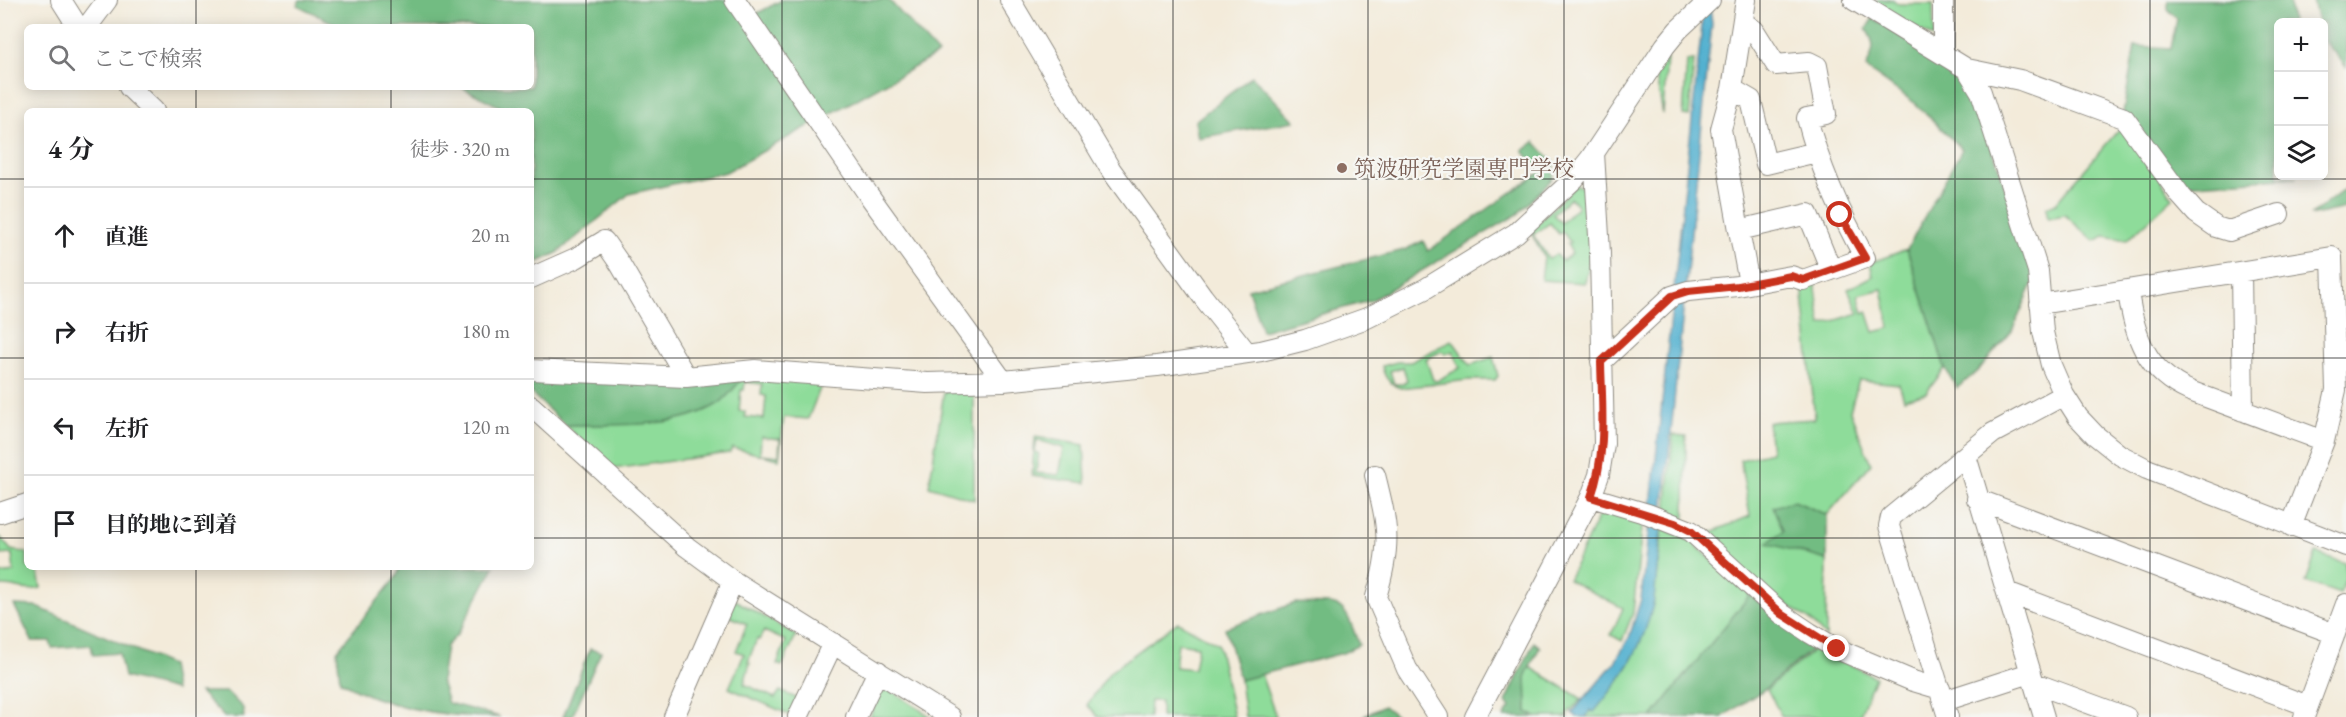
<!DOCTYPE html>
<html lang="ja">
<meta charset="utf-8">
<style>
:root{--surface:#fff;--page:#f2f2f2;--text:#202124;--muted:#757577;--line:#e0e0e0}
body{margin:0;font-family:"EB Garamond","Noto Serif JP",serif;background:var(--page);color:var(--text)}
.controls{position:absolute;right:18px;top:18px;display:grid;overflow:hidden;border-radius:9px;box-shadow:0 3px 15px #0003}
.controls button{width:54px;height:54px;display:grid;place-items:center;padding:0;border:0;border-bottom:2px solid var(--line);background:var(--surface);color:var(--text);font:30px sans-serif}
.stop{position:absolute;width:18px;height:18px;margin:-14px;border:4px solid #c8321e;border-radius:50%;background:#fff}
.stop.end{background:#c8321e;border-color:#fff;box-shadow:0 2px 6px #0008}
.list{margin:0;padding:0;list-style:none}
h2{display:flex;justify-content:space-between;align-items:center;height:78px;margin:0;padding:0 24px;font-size:26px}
h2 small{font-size:20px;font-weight:400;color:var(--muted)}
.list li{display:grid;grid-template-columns:39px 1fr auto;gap:18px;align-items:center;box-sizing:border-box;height:96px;padding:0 24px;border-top:2px solid var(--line)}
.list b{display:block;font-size:22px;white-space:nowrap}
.list em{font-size:20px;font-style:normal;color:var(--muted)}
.icon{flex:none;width:33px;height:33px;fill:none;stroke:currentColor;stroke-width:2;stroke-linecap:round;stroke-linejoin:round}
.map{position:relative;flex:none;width:2346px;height:717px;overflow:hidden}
.search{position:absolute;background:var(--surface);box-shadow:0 3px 15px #0003;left:24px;top:24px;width:510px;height:66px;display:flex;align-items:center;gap:15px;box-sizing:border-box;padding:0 21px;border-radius:9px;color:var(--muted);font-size:22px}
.panel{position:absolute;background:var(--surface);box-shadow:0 3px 15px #0003;left:24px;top:108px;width:510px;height:462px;border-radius:9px}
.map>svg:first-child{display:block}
.green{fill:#8edc9a;stroke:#5c8462;stroke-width:1.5;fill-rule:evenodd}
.forest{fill:#72bc82;stroke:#4e7456;stroke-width:1.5}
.water{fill:#52b1d0;stroke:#3e6e7e;stroke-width:1.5}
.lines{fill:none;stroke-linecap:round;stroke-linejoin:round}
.minor-casing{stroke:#8f8b82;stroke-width:22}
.minor{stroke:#fff;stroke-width:20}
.route{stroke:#c8321e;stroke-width:8}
.grid{fill:none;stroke:#2b2b2b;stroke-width:1.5;stroke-opacity:0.55}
.education-dot{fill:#8d6e63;stroke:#f6f6f2;stroke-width:2}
.labels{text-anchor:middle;stroke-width:4.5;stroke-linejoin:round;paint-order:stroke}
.education-label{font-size:22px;fill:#785e54;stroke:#f6f6f2;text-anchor:start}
</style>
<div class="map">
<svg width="2346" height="717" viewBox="0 0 2346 717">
<rect width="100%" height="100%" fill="#f6f6f2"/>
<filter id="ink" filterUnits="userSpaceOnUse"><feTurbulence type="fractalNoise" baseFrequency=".0167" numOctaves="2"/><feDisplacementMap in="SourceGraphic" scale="12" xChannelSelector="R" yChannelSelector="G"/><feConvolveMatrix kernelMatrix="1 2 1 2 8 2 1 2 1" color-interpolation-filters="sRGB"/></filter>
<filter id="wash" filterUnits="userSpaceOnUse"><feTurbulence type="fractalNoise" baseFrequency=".008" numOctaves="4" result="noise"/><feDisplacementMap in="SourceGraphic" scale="24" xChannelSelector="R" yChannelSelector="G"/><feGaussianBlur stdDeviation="1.35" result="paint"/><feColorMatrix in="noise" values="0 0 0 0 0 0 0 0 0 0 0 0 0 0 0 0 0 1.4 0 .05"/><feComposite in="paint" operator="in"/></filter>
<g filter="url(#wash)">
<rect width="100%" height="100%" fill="#f3ebda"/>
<!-- green -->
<path class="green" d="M 1879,0 L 1893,0 L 1899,4 L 1933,4 L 1934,38 L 1873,4 Z
M 1667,57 L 1663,114 L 1656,77 Z
M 1694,60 L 1689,116 L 1683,115 L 1687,61 Z
M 2121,127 L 2173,198 L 2127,240 L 2105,236 L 2094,241 L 2065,215 L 2047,218 L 2047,207 L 2056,203 Z
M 1576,185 L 1590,190 L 1590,259 L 1585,283 L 1541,280 L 1544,257 L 1530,231 ZM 1570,198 L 1578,206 L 1561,223 L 1553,214 ZM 1550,223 L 1559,234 L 1563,232 L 1570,242 L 1567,244 L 1572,253 L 1562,261 L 1556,254 L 1549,259 L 1533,235 Z
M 1907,249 L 1945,368 L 1926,393 L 1904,399 L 1899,384 L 1859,380 L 1850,411 L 1871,464 L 1827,515 L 1794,501 L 1783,532 L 1768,542 L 1827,560 L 1826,637 L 1810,620 L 1758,585 L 1702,536 L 1750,516 L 1740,460 L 1771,452 L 1768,422 L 1815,419 L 1802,285 L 1815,281 L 1821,325 L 1859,313 L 1848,289 L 1873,276 L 1870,263 ZM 1882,289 L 1890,328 L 1874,332 L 1867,311 L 1863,313 L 1858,295 Z
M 1452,340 L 1470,365 L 1493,357 L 1498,376 L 1495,380 L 1469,380 L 1401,388 C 1390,385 1384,376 1382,366 L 1397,362 L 1411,362 ZM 1442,351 L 1445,354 L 1453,351 L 1460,368 L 1437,381 L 1433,380 L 1426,359 ZM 1403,367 L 1407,380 L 1403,384 L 1394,384 L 1390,371 Z
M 783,377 L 823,381 L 808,419 L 784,417 L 779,459 L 733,448 L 729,453 L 613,469 L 565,425 L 633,424 L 682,417 L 741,380 ZM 745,382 L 762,384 L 761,395 L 766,396 L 764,419 L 745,417 L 745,412 L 739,411 L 741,390 L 744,390 ZM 761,437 L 780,439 L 779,456 L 760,454 Z
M 973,386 L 974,398 L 974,500 L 929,486 L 944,392 Z
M 1673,435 L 1686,436 L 1685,518 L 1679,520 L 1666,515 Z
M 1035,437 L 1084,445 L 1086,483 L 1032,476 ZM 1037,440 L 1064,448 L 1059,475 L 1036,473 L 1039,453 L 1035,452 Z
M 1601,511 L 1643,519 L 1633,613 L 1622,641 L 1611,635 L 1623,608 L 1568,580 Z
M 1663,528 L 1690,540 L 1750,595 L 1652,717 L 1586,717 C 1595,702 1611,693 1620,679 C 1653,631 1655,584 1663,528 Z
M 0,537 L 11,550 L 27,553 L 27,567 L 37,567 L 41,588 C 24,593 17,585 0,586 L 0,574 L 14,572 L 12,554 L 0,555 Z
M 2316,553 L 2345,563 L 2346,577 L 2340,594 L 2306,582 Z
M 735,600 L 796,635 L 782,666 L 777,664 L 786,641 L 764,631 L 759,640 L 757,639 L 748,662 L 750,663 L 744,684 L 775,698 L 780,691 L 799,699 L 790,715 L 729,688 L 744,654 L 736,651 L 747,624 L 724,614 L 730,601 Z
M 1178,622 L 1218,644 L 1234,717 L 1161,717 L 1161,701 L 1150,701 L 1149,717 L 1098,717 L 1087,705 L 1110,672 ZM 1178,643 L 1198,646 L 1194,669 L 1175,667 Z
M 1817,648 L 1875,677 L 1859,717 L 1782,717 L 1767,689 Z
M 1530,667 L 1582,699 L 1567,714 L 1569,717 L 1535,717 L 1527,712 L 1526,674 Z
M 1261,674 L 1276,717 L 1245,717 L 1240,680 Z
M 883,685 L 931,717 L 870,717 Z"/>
<!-- forest -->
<path class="forest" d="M 300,0 L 744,0 L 756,14 L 782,0 L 889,0 L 938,54 L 726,172 L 629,194 L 557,253 L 531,265 L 531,111 L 508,111 L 461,87 L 531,87 L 531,27 L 341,27 L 297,5 Z
M 2168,0 L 2289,0 L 2292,22 L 2278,22 L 2278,176 L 2298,177 L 2181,185 L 2123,113 L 2135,46 L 2171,48 L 2177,19 L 2168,9 Z
M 2313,0 L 2346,0 L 2346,67 L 2324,40 L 2324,22 L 2318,22 Z
M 1873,18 L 1957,72 L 1976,98 L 2035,279 L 2012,331 L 1977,372 L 1957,388 L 1945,368 L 1907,249 L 1962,149 L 1916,104 L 1866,68 C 1873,52 1877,45 1866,29 Z
M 1252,76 L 1295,121 L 1198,138 L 1195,121 Z
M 1535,142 L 1554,163 L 1553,178 L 1518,214 L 1372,300 L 1262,331 L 1248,289 L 1404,250 L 1423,241 L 1428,251 L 1540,172 L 1523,151 Z
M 2346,188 L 2346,208 L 2310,216 Z
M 531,377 L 741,380 C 734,388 727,398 718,404 C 675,430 614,424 565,425 L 531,393 Z
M 1794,501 L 1827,515 L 1827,560 L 1767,543 L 1783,531 L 1773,507 Z
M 400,567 L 494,567 L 457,635 L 446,646 L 441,681 L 448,703 L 500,717 C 446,717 387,709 340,681 L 337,651 L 397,576 Z
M 1750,595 L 1816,646 L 1765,689 L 1722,717 L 1652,717 Z
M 1295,603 C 1344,605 1342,597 1359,645 L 1343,653 L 1240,680 L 1225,628 Z
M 14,605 L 35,606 L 171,665 L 175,690 L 124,677 L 119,653 L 93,655 L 91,645 L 52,648 L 50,641 L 32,641 Z
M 1534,642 L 1540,647 L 1526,674 L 1527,712 L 1535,717 L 1504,717 L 1510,707 L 1506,702 Z
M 590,649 L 601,652 L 572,717 L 563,717 Z
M 200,692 L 227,692 L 243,708 L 244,717 L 224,717 Z
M 1384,706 L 1398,717 L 1362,717 Z"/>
<!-- water -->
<path class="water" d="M 1699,0 L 1709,0 L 1712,24 L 1654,601 C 1643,648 1624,676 1594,712 L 1590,710 L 1586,717 L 1577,717 L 1572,713 L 1615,662 L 1629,638 L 1641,599 L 1702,25 Z"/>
</g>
<g filter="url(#ink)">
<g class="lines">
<!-- minor casing -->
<g class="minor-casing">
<path id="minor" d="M 61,0 L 78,27
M 735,0 L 868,194 L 1003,381
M 1010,0 L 1111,170 L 1203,297 L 1247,353
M 1854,0 L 1967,69 L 1981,92 L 2038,271 L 2043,332 L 2051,365 L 2064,395 L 2078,417 L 2095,435 L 2120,455 L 2147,469 L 2346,546
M 87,27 L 107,0
M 1943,52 L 1943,0
M 1967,69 L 2020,80 L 2124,118 L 2181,196 L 2196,213 L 2216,227 L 2229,231 L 2279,214
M 129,87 L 154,111
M 1732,89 L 1751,100 L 1766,164 L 1817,152
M 1739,230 L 1721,129 L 1732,89 L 1746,0
M 2241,272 L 2243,411
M 531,278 L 576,258 L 604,241 L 620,264 L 686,377
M 1749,283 L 1739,230 L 1808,214 L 1831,270
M 2128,291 C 2134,336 2146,372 2190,391 L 2324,441
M 2040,304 L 2332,257 L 2336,390 L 2324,441 L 2291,526
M 1601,362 L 1672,296 L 1688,291 L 1738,286 L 1791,276 L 1803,280 L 1865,258 C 1840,213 1820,168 1807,118 L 1826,114 L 1817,66 L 1809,62 L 1776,65 L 1754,30 L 1744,23
M 531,370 L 686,377 L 755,370 L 927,383 L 1003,381 L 1157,366 L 1261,351 L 1305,340 L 1367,318 L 1425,289 L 1516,233 L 1574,179 L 1590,159 L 1665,46 L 1678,30 L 1710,0
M 531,406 L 687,547 L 733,581 L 950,717
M 1966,456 L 2044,717
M 1375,475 C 1388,527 1392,544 1376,597 L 1407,669 L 1438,717
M 1591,497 L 1648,514 L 1691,531 L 1782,614 L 1810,633 L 1837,649 L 1913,681 L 1940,689
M 1977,499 L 2335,634
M 0,513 L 27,504
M 2007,592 L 2308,706
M 2034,683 L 2126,717
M 1944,701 L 2021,676
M 674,717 L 733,581
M 798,717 L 833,643
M 856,717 L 878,671
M 1475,717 L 1591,497 L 1599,475 L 1604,444 L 1600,253 L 1594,153
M 1948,717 L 1889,526 L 1891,517 L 1993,433 L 2064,395
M 2304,717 L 2346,604"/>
</g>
<!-- minor -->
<use href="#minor" class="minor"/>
</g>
</g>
<g class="lines" filter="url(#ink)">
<!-- route -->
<path class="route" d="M 1837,649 L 1782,614 L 1691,531 L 1675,523 L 1591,497 C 1607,452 1602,409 1601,362 L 1672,296 L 1688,291 L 1738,286 L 1791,276 L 1803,280 L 1865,258 L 1840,215"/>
</g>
<!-- grid -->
<path class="grid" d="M 196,0 L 196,27M 391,0 L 391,27M 586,0 L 586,717M 782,0 L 782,717M 978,0 L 978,717M 1173,0 L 1173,717M 1368,0 L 1368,717M 1564,0 L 1564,717M 1760,0 L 1760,717M 1955,0 L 1955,717M 2150,0 L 2150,717M 196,87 L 196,111M 391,87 L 391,111M 0,179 L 27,179M 531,179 L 2346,179M 0,358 L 27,358M 531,358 L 2346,358M 0,538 L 27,538M 531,538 L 2346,538M 196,567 L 196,717M 391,567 L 391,717"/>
<!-- markers -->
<circle class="education-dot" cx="1342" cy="168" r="6"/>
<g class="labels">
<!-- education labels -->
<g class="education-label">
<text x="1354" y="176">筑波研究学園専門学校</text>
</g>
</g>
</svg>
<div class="controls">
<button>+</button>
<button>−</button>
<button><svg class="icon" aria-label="layers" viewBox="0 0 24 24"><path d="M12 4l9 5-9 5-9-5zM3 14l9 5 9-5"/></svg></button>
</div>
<div class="stop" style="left:1840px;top:215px"></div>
<div class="stop end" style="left:1837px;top:649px"></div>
<div class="search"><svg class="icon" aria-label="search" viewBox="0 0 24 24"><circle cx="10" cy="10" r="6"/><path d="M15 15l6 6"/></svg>ここで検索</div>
<section class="panel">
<h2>4 分<small>徒歩 · 320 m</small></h2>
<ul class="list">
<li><svg class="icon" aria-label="ahead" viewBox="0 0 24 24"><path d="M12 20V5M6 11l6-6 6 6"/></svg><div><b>直進</b></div><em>20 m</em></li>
<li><svg class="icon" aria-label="right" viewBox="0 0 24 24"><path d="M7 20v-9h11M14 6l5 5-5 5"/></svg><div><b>右折</b></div><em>180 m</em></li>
<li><svg class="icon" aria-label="left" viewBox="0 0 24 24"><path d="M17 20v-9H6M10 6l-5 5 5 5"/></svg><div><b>左折</b></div><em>120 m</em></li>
<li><svg class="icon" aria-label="arrive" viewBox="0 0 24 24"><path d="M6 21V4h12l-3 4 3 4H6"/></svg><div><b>目的地に到着</b></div></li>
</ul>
</section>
</div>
